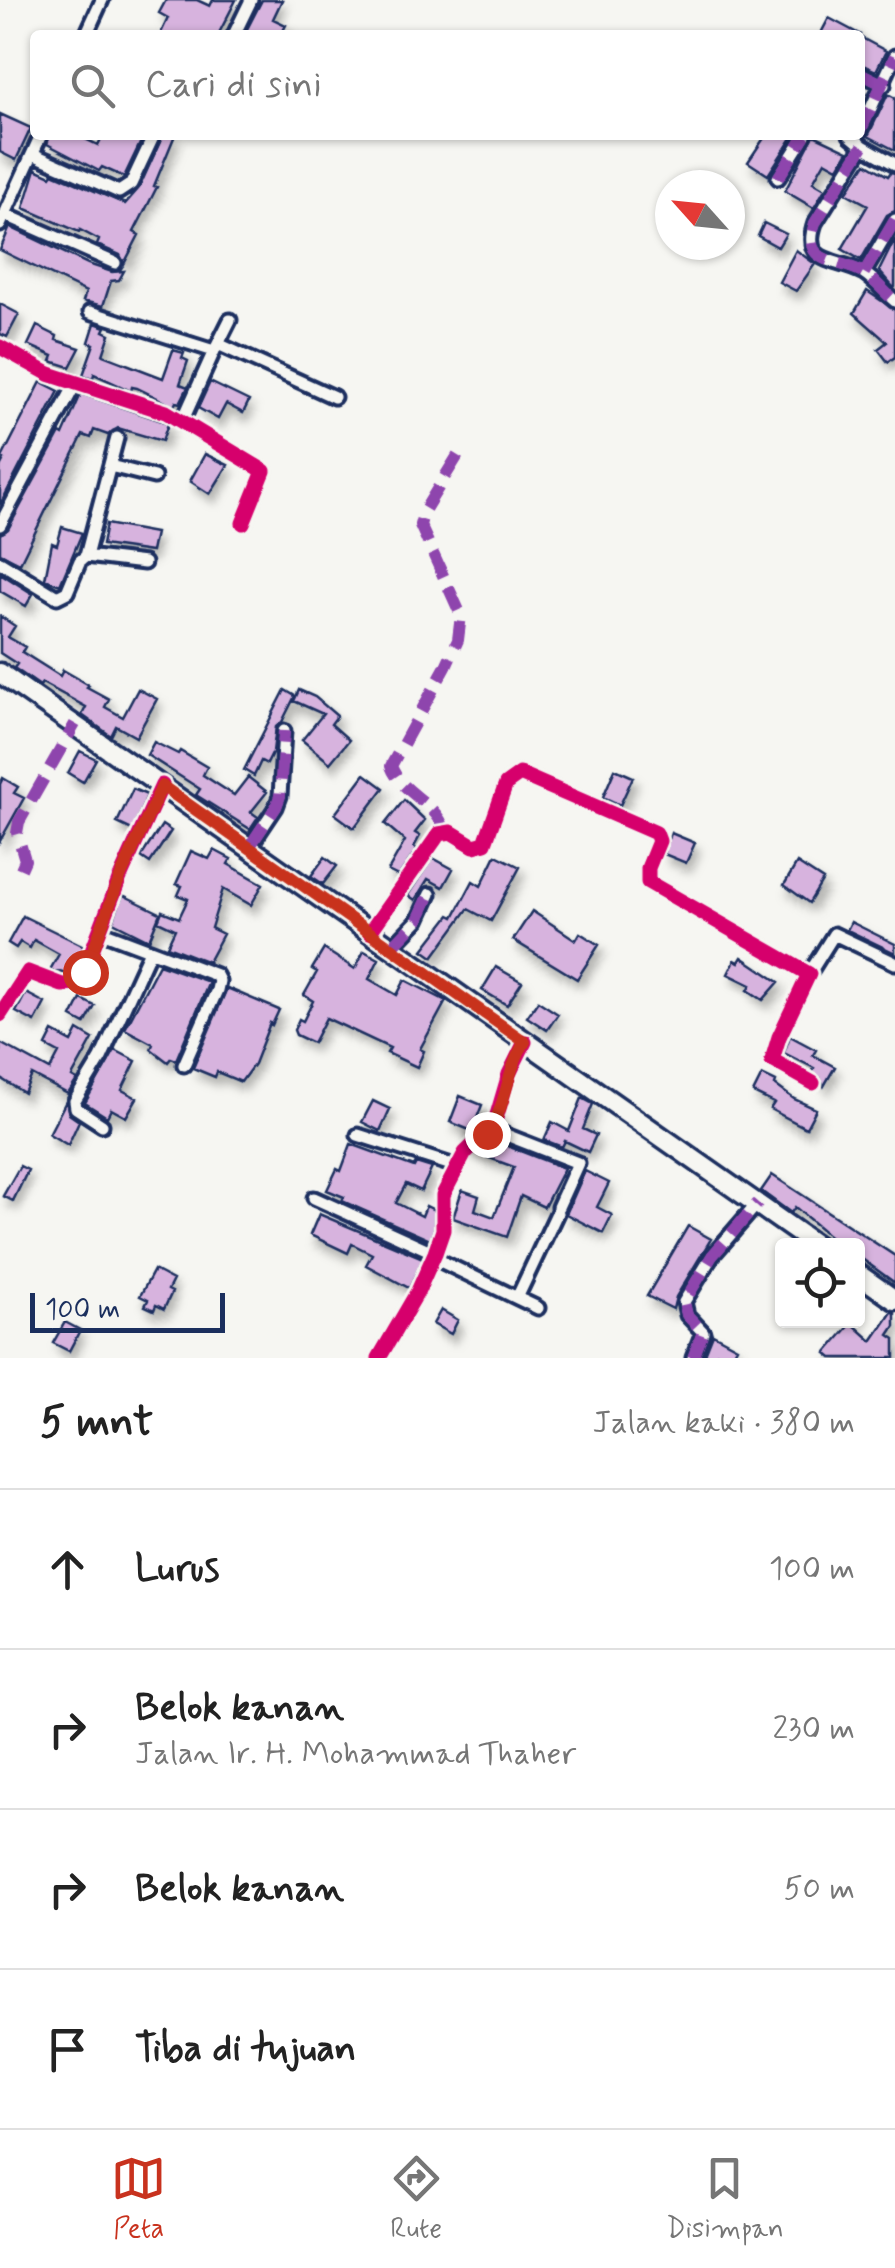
<!DOCTYPE html>
<html lang="id">
<meta charset="utf-8">
<style>
:root{--surface:#fff;--page:#f6f6f6;--text:#222;--muted:#767676;--line:#e0e0e0;--accent:#c8321e}
body{margin:0;font-family:Mynerve,sans-serif;background:var(--page);color:var(--text)}
.controls{position:absolute;right:30px;bottom:30px;display:grid;overflow:hidden;border-radius:10px;box-shadow:0 2px 8px #0004}
.controls button{width:90px;height:90px;display:grid;place-items:center;padding:0;border:0;border-bottom:2px solid var(--line);background:var(--surface);color:var(--text);font:50px sans-serif}
.compass{position:absolute;left:655px;top:170px;width:90px;height:90px;border-radius:50%;background:var(--surface);box-shadow:0 2px 8px #0004;rotate:297deg}
.scale{position:absolute;left:30px;bottom:25px;width:195px;box-sizing:border-box;padding-left:10px;border:5px solid #1b2f5e;border-top:0;font-size:28px;line-height:35px;white-space:nowrap;color:#1b2f5e;-webkit-text-stroke:8px #f6f6f2;paint-order:stroke}
.stop{position:absolute;width:30px;height:30px;margin:-22px;border:8px solid #c8321e;border-radius:50%;background:#fff}
.stop.end{background:#c8321e;border-color:#fff;box-shadow:0 2px 10px #0008}
.list{margin:0;padding:0;list-style:none}
h2{display:flex;justify-content:space-between;align-items:center;height:130px;margin:0;padding:0 40px;font-size:42px}
h2 small{font-size:32px;font-weight:400;color:var(--muted)}
.list li{display:grid;grid-template-columns:65px 1fr auto;gap:30px;align-items:center;box-sizing:border-box;height:160px;padding:0 40px;border-top:2px solid var(--line)}
.list b{display:block;font-size:38px;white-space:nowrap}
.list p{margin:0;font-size:32px;white-space:nowrap;color:var(--muted)}
.list em{font-size:32px;font-style:normal;color:var(--muted)}
.icon{flex:none;width:55px;height:55px;fill:none;stroke:currentColor;stroke-width:2;stroke-linecap:round;stroke-linejoin:round}
.map{position:relative;flex:none;width:895px;height:1358px;overflow:hidden}
.search{position:absolute;background:var(--surface);box-shadow:0 2px 8px #0004;left:30px;right:30px;top:30px;height:110px;display:flex;align-items:center;gap:25px;box-sizing:border-box;padding:0 35px;border-radius:10px;color:var(--muted);font-size:38px}
.sheet{height:770px;background:var(--surface)}
nav{display:flex;justify-content:space-around;align-items:center;box-sizing:border-box;height:140px;border-top:2px solid var(--line);background:var(--surface);font-size:28px;color:var(--muted)}
nav a{display:grid;justify-items:center;gap:5px}
nav .on{color:var(--accent)}
.map>svg:first-child{display:block}
.building{fill:#d7b3de;stroke:#1b2f5e;stroke-width:2.5;filter:url(#shadow)}
.lines{fill:none;stroke-linecap:round;stroke-linejoin:round}
.street-casing{stroke:#1b2f5e;stroke-width:19}
.secondary-casing{stroke:#1b2f5e;stroke-width:25}
.street{stroke:#f6f6f2;stroke-width:11}
.secondary{stroke:#f6f6f2;stroke-width:18}
.quiet{stroke:#8e44ad;stroke-width:12;stroke-dasharray:25 12;stroke-linecap:butt}
.cycleway-casing{stroke:#f6f6f2;stroke-width:21}
.cycleway{stroke:#d6006c;stroke-width:15}
.route{stroke:#c8321e;stroke-width:12}
</style>
<div class="map">
<svg width="895" height="1358" viewBox="0 0 895 1358">
<defs>
<filter id="shadow"><feDropShadow dx="4.5" dy="8" stdDeviation="5" flood-color="#0004"/></filter>
</defs>
<rect width="100%" height="100%" fill="#f6f6f2"/>
<filter id="ink" filterUnits="userSpaceOnUse"><feTurbulence type="fractalNoise" baseFrequency=".01" numOctaves="2"/><feDisplacementMap in="SourceGraphic" scale="20" xChannelSelector="R" yChannelSelector="G"/><feConvolveMatrix kernelMatrix="1 2 1 2 8 2 1 2 1" color-interpolation-filters="sRGB"/></filter>
<g filter="url(#ink)">
<!-- building -->
<path class="building" d="M 166,0 L 197,0 L 210,6 L 213,0 L 236,0 L 218,35 L 160,35 L 168,18 L 159,13 Z
M 262,0 L 282,0 L 273,19 L 286,25 L 281,35 L 244,35 Z
M 829,18 L 861,35 L 820,35 Z
M 860,37 L 886,51 L 876,71 L 860,64 Z
M 888,94 L 895,98 L 895,150 L 868,136 Z
M 0,114 L 31,128 L 16,160 L 0,152 Z
M 50,135 L 77,135 L 98,145 L 103,135 L 144,135 L 124,177 L 102,167 L 99,171 L 47,144 Z
M 163,135 L 175,135 L 154,186 L 157,187 L 134,232 L 139,235 L 124,264 L 120,255 L 97,245 L 99,240 L 80,230 L 79,232 L 24,208 L 36,169 L 51,176 L 53,173 L 125,204 L 139,188 Z
M 766,135 L 794,135 L 768,175 L 748,162 Z
M 814,135 L 848,151 L 838,168 L 825,161 L 813,182 L 825,189 L 814,208 L 785,191 Z
M 866,163 L 888,176 L 891,172 L 895,173 L 895,211 L 887,215 L 861,260 L 842,249 L 868,205 L 846,193 Z
M 764,223 L 786,234 L 778,247 L 758,236 Z
M 10,227 L 88,264 L 112,272 L 124,271 L 119,280 L 111,281 L 103,306 L 83,301 L 86,292 L 0,250 Z
M 895,239 L 895,287 L 894,288 L 879,271 Z
M 796,250 L 815,264 L 796,291 L 779,282 Z
M 867,291 L 895,310 L 895,357 L 888,362 L 878,349 L 887,342 L 854,313 Z
M 0,304 L 19,314 L 7,337 L 0,334 Z
M 95,323 L 106,327 L 104,331 L 110,334 L 103,355 L 163,378 L 173,350 L 184,353 L 182,358 L 188,361 L 180,384 L 188,387 L 180,403 L 176,402 L 174,406 L 137,388 L 132,387 L 131,391 L 94,374 L 93,378 L 83,375 L 94,344 L 89,342 Z
M 37,326 L 57,336 L 56,340 L 80,348 L 70,367 L 51,361 L 53,356 L 28,345 Z
M 41,382 L 59,391 L 0,505 L 0,467 L 4,459 L 2,458 Z
M 210,382 L 249,401 L 243,413 L 226,404 L 218,419 L 198,408 Z
M 81,394 L 162,421 L 168,424 L 162,441 L 118,428 L 108,435 L 94,430 L 91,438 L 83,435 L 20,563 L 0,553 L 0,534 L 8,529 L 60,433 L 63,435 Z
M 205,454 L 228,465 L 210,494 L 190,481 Z
M 106,524 L 155,533 L 151,552 L 102,545 Z
M 62,527 L 82,533 L 60,585 L 45,579 L 52,543 L 57,545 Z
M 0,573 L 33,594 L 26,606 L 0,591 Z
M 0,616 L 15,626 L 8,637 L 25,647 L 22,652 L 60,676 L 63,670 L 89,685 L 87,687 L 109,699 L 105,707 L 123,717 L 138,689 L 157,699 L 136,737 L 116,726 L 111,736 L 82,715 L 86,707 L 42,683 L 40,686 L 14,668 L 17,664 L 0,653 Z
M 285,690 L 295,696 L 282,722 L 276,727 L 273,752 L 267,764 L 261,761 L 254,776 L 244,770 Z
M 299,690 L 315,697 L 337,716 L 331,724 L 349,740 L 330,763 L 302,740 L 323,714 L 294,701 Z
M 154,742 L 178,754 L 180,751 L 207,767 L 203,775 L 234,795 L 248,777 L 267,792 L 251,812 L 258,817 L 250,829 L 196,795 L 200,789 L 147,755 Z
M 80,751 L 96,759 L 83,782 L 68,773 Z
M 615,769 L 633,777 L 620,805 L 603,797 Z
M 365,774 L 384,788 L 354,828 L 335,814 Z
M 3,778 L 18,787 L 14,793 L 24,798 L 0,841 L 0,784 Z
M 133,789 L 147,795 L 132,830 L 117,823 Z
M 404,800 L 425,820 L 415,833 L 420,836 L 414,847 L 417,849 L 398,876 L 388,871 L 405,841 L 385,824 Z
M 162,825 L 171,831 L 150,863 L 141,857 Z
M 671,833 L 695,843 L 686,863 L 664,854 Z
M 214,850 L 231,859 L 228,864 L 263,884 L 251,905 L 223,889 L 211,928 L 223,934 L 208,962 L 167,946 L 175,929 L 158,921 L 162,911 L 179,918 L 188,899 L 178,895 L 182,886 L 176,884 L 191,851 L 209,859 Z
M 496,855 L 520,867 L 491,921 L 468,909 L 433,957 L 423,950 L 450,915 L 454,917 L 473,881 L 481,886 Z
M 325,857 L 337,866 L 323,884 L 311,876 Z
M 433,858 L 453,869 L 443,887 L 428,879 L 415,900 L 408,895 Z
M 797,863 L 823,880 L 809,903 L 784,885 Z
M 123,895 L 160,913 L 149,940 L 113,922 Z
M 532,911 L 576,940 L 580,933 L 599,945 L 577,979 L 513,940 Z
M 23,916 L 84,946 L 72,975 L 50,970 L 59,954 L 34,940 L 30,948 L 20,942 L 16,948 L 8,943 Z
M 851,922 L 895,944 L 895,953 L 847,930 Z
M 324,949 L 355,969 L 364,951 L 379,959 L 369,979 L 397,995 L 405,980 L 446,1001 L 420,1049 L 424,1051 L 417,1067 L 387,1053 L 390,1048 L 326,1018 L 313,1043 L 296,1035 L 294,1030 L 299,1019 L 303,1021 L 313,1001 L 304,995 L 317,972 L 312,969 Z
M 742,957 L 779,982 L 763,1000 L 748,990 L 751,985 L 728,974 L 735,960 L 739,962 Z
M 159,964 L 209,982 L 176,1060 L 171,1058 L 168,1062 L 151,1049 L 153,1044 L 125,1029 Z
M 496,967 L 522,982 L 507,1005 L 482,990 Z
M 227,988 L 279,1010 L 272,1025 L 270,1023 L 254,1064 L 241,1082 L 217,1072 L 215,1077 L 193,1068 Z
M 26,993 L 45,1003 L 35,1022 L 16,1012 Z
M 81,999 L 95,1006 L 85,1024 L 72,1017 Z
M 538,1001 L 558,1014 L 547,1030 L 527,1017 Z
M 78,1030 L 93,1039 L 72,1077 L 77,1080 L 68,1094 L 32,1075 L 24,1093 L 0,1078 L 0,1043 L 50,1070 L 59,1053 L 46,1046 L 53,1032 L 72,1042 Z
M 790,1036 L 816,1050 L 813,1055 L 835,1067 L 824,1086 L 820,1077 L 812,1072 L 814,1068 L 784,1053 Z
M 115,1050 L 136,1061 L 122,1090 L 137,1098 L 126,1117 L 111,1109 L 107,1117 L 85,1103 Z
M 762,1075 L 776,1082 L 775,1085 L 794,1099 L 816,1109 L 806,1128 L 770,1109 L 774,1103 L 753,1093 Z
M 460,1096 L 482,1105 L 472,1131 L 450,1122 Z
M 582,1098 L 593,1104 L 583,1129 L 596,1135 L 588,1152 L 565,1141 L 562,1147 L 544,1140 L 552,1122 L 569,1131 Z
M 66,1101 L 69,1114 L 79,1121 L 68,1145 L 49,1134 Z
M 373,1101 L 390,1109 L 380,1131 L 362,1122 Z
M 492,1140 L 564,1168 L 544,1207 L 521,1196 L 507,1237 L 453,1218 L 462,1190 L 479,1196 L 475,1210 L 494,1217 L 514,1167 L 484,1156 Z
M 351,1144 L 414,1167 L 416,1163 L 432,1168 L 421,1191 L 406,1184 L 396,1203 L 422,1216 L 426,1206 L 434,1210 L 434,1228 L 430,1240 L 342,1201 L 344,1197 L 327,1190 L 337,1169 L 341,1171 Z
M 20,1166 L 28,1170 L 13,1201 L 3,1196 Z
M 585,1171 L 609,1183 L 597,1207 L 612,1215 L 603,1233 L 566,1214 Z
M 772,1175 L 895,1256 L 895,1283 L 858,1256 L 858,1246 L 841,1246 L 795,1207 L 791,1213 L 761,1191 Z
M 319,1214 L 423,1258 L 409,1288 L 366,1265 L 372,1254 L 352,1244 L 348,1253 L 310,1235 Z
M 688,1226 L 711,1239 L 676,1297 L 673,1309 L 647,1296 Z
M 154,1270 L 173,1280 L 168,1290 L 172,1292 L 164,1309 L 156,1305 L 154,1310 L 145,1306 L 148,1300 L 140,1296 Z
M 441,1310 L 458,1320 L 451,1334 L 433,1324 Z
M 892,1312 L 895,1312 L 895,1326 L 889,1335 L 895,1339 L 895,1358 L 832,1358 L 826,1353 L 852,1323 L 872,1341 Z
M 65,1322 L 80,1330 L 69,1351 L 53,1343 Z
M 713,1334 L 737,1347 L 731,1358 L 717,1353 L 715,1358 L 705,1354 Z"/>
<g class="lines">
<!-- street casing -->
<g class="street-casing">
<path id="street" d="M 86,35 L 102,0
M 234,35 L 251,0
M 860,73 L 884,85
M 860,132 L 895,56
M 850,135 L 863,146 L 895,164
M 863,146 L 815,223 C 800,266 838,258 864,273 C 875,280 885,293 895,301
M 33,154 L 119,192 L 131,184 L 154,135
M 778,178 L 805,135
M 6,215 L 115,263
M 0,225 L 41,135
M 864,273 L 895,220
M 90,312 L 214,351 L 182,422
M 218,344 L 334,397
M 0,347 L 49,374 L 166,412 L 264,471 L 243,523
M 216,348 L 230,320
M 110,466 L 154,477
M 0,525 L 76,383
M 86,556 L 117,438
M 0,562 L 57,597 L 67,592 L 80,561 L 86,556 L 144,563
M 250,846 L 276,807 L 280,796 L 284,731
M 102,932 L 216,975 L 219,981 L 217,990 L 184,1065
M 370,932 L 439,834 L 451,832 L 474,846 L 485,843 L 506,784 L 520,774 L 656,833 L 659,841 L 648,868 L 648,882 L 809,974 L 779,1037 L 772,1060 L 813,1083
M 392,947 L 418,920 L 430,894
M 809,974 L 834,934 L 895,963
M 0,1015 L 28,972 L 62,985 L 79,984 L 119,880 L 162,785
M 102,1125 L 76,1108 L 75,1101 L 101,1058 L 150,951
M 491,1129 L 578,1163 L 558,1207
M 358,1135 L 458,1167
M 314,1198 L 435,1253
M 432,1257 L 538,1308
M 517,1298 L 557,1213
M 379,1358 L 418,1291 L 435,1253 L 443,1230 L 443,1195 L 465,1153 L 494,1125 L 509,1074 L 525,1042
M 693,1358 L 703,1332 L 687,1315 L 684,1302 L 712,1256 L 758,1203"/>
</g>
<!-- secondary casing -->
<g class="secondary-casing">
<path id="secondary" d="M 0,673 L 817,1246
M 858,1274 L 895,1300"/>
</g>
<!-- street -->
<use href="#street" class="street"/>
<!-- secondary -->
<use href="#secondary" class="secondary"/>
<!-- quiet -->
<path class="quiet" d="M 860,73 L 884,85
M 860,132 L 895,56
M 863,146 L 815,223 C 800,266 838,258 864,273 C 875,280 885,293 895,301
M 778,178 L 805,135
M 864,273 L 895,220
M 445,831 C 436,801 402,795 391,766 L 446,666 L 458,640 L 461,615 L 420,525 L 424,511 L 460,452
M 250,846 L 276,807 L 280,796 L 284,731
M 21,869 L 25,860 L 17,833 L 19,822 L 75,724
M 392,947 L 418,920 L 430,894
M 693,1358 L 703,1332 L 687,1315 L 684,1302 L 712,1256 L 758,1203"/>
<!-- cycleway casing -->
<g class="cycleway-casing">
<path id="cycleway" d="M 0,347 L 49,374 L 166,412 L 264,471 L 243,523
M 370,932 L 439,834 L 451,832 L 474,846 L 485,843 L 506,784 L 520,774 L 656,833 L 659,841 L 648,868 L 648,882 L 809,974 L 779,1037 L 772,1060 L 813,1083
M 0,1015 L 28,972 L 62,985 L 79,984 L 119,880 L 162,785
M 379,1358 L 418,1291 L 435,1253 L 443,1230 L 443,1195 L 465,1153 L 494,1125 L 509,1074 L 525,1042"/>
</g>
<!-- cycleway -->
<use href="#cycleway" class="cycleway"/>
</g>
</g>
<g class="lines" filter="url(#ink)">
<!-- route -->
<path class="route" d="M 85,972 L 119,880 L 162,786 L 525,1042 C 506,1070 507,1107 487,1134"/>
</g>
</svg>
<div class="controls">
<button><svg class="icon" aria-label="locate" viewBox="0 0 24 24"><circle cx="12" cy="12" r="6"/><path d="M12 2v4M12 18v4M2 12h4M18 12h4"/></svg></button>
</div>
<svg class="compass" viewBox="-18 -18 36 36"><path d="M0-13l5 13h-10z" fill="#e53935"/><path d="M0 13l5-13h-10z" fill="#767676"/></svg>
<div class="scale">100 m</div>
<div class="stop" style="left:85px;top:972px"></div>
<div class="stop end" style="left:487px;top:1134px"></div>
<div class="search"><svg class="icon" aria-label="search" viewBox="0 0 24 24"><circle cx="10" cy="10" r="6"/><path d="M15 15l6 6"/></svg>Cari di sini</div>
</div>
<section class="sheet">
<h2>5 mnt<small>Jalan kaki · 380 m</small></h2>
<ul class="list">
<li><svg class="icon" aria-label="ahead" viewBox="0 0 24 24"><path d="M12 20V5M6 11l6-6 6 6"/></svg><div><b>Lurus</b></div><em>100 m</em></li>
<li><svg class="icon" aria-label="right" viewBox="0 0 24 24"><path d="M7 20v-9h11M14 6l5 5-5 5"/></svg><div><b>Belok kanan</b><p>Jalan Ir. H. Mohammad Thaher</p></div><em>230 m</em></li>
<li><svg class="icon" aria-label="right" viewBox="0 0 24 24"><path d="M7 20v-9h11M14 6l5 5-5 5"/></svg><div><b>Belok kanan</b></div><em>50 m</em></li>
<li><svg class="icon" aria-label="arrive" viewBox="0 0 24 24"><path d="M6 21V4h12l-3 4 3 4H6"/></svg><div><b>Tiba di tujuan</b></div></li>
</ul>
</section>
<nav>
<a class="on"><svg class="icon" aria-label="map" viewBox="0 0 24 24"><path d="M3 6l6-2 6 2 6-2v14l-6 2-6-2-6 2zM9 4v14M15 6v14"/></svg>Peta</a>
<a><svg class="icon" aria-label="directions" viewBox="0 0 24 24"><path d="M12 3l9 9-9 9-9-9zM9 14v-3h6M13 9l2 2-2 2"/></svg>Rute</a>
<a><svg class="icon" aria-label="saved" viewBox="0 0 24 24"><path d="M7 4h10v16l-5-4-5 4z"/></svg>Disimpan</a>
</nav>
